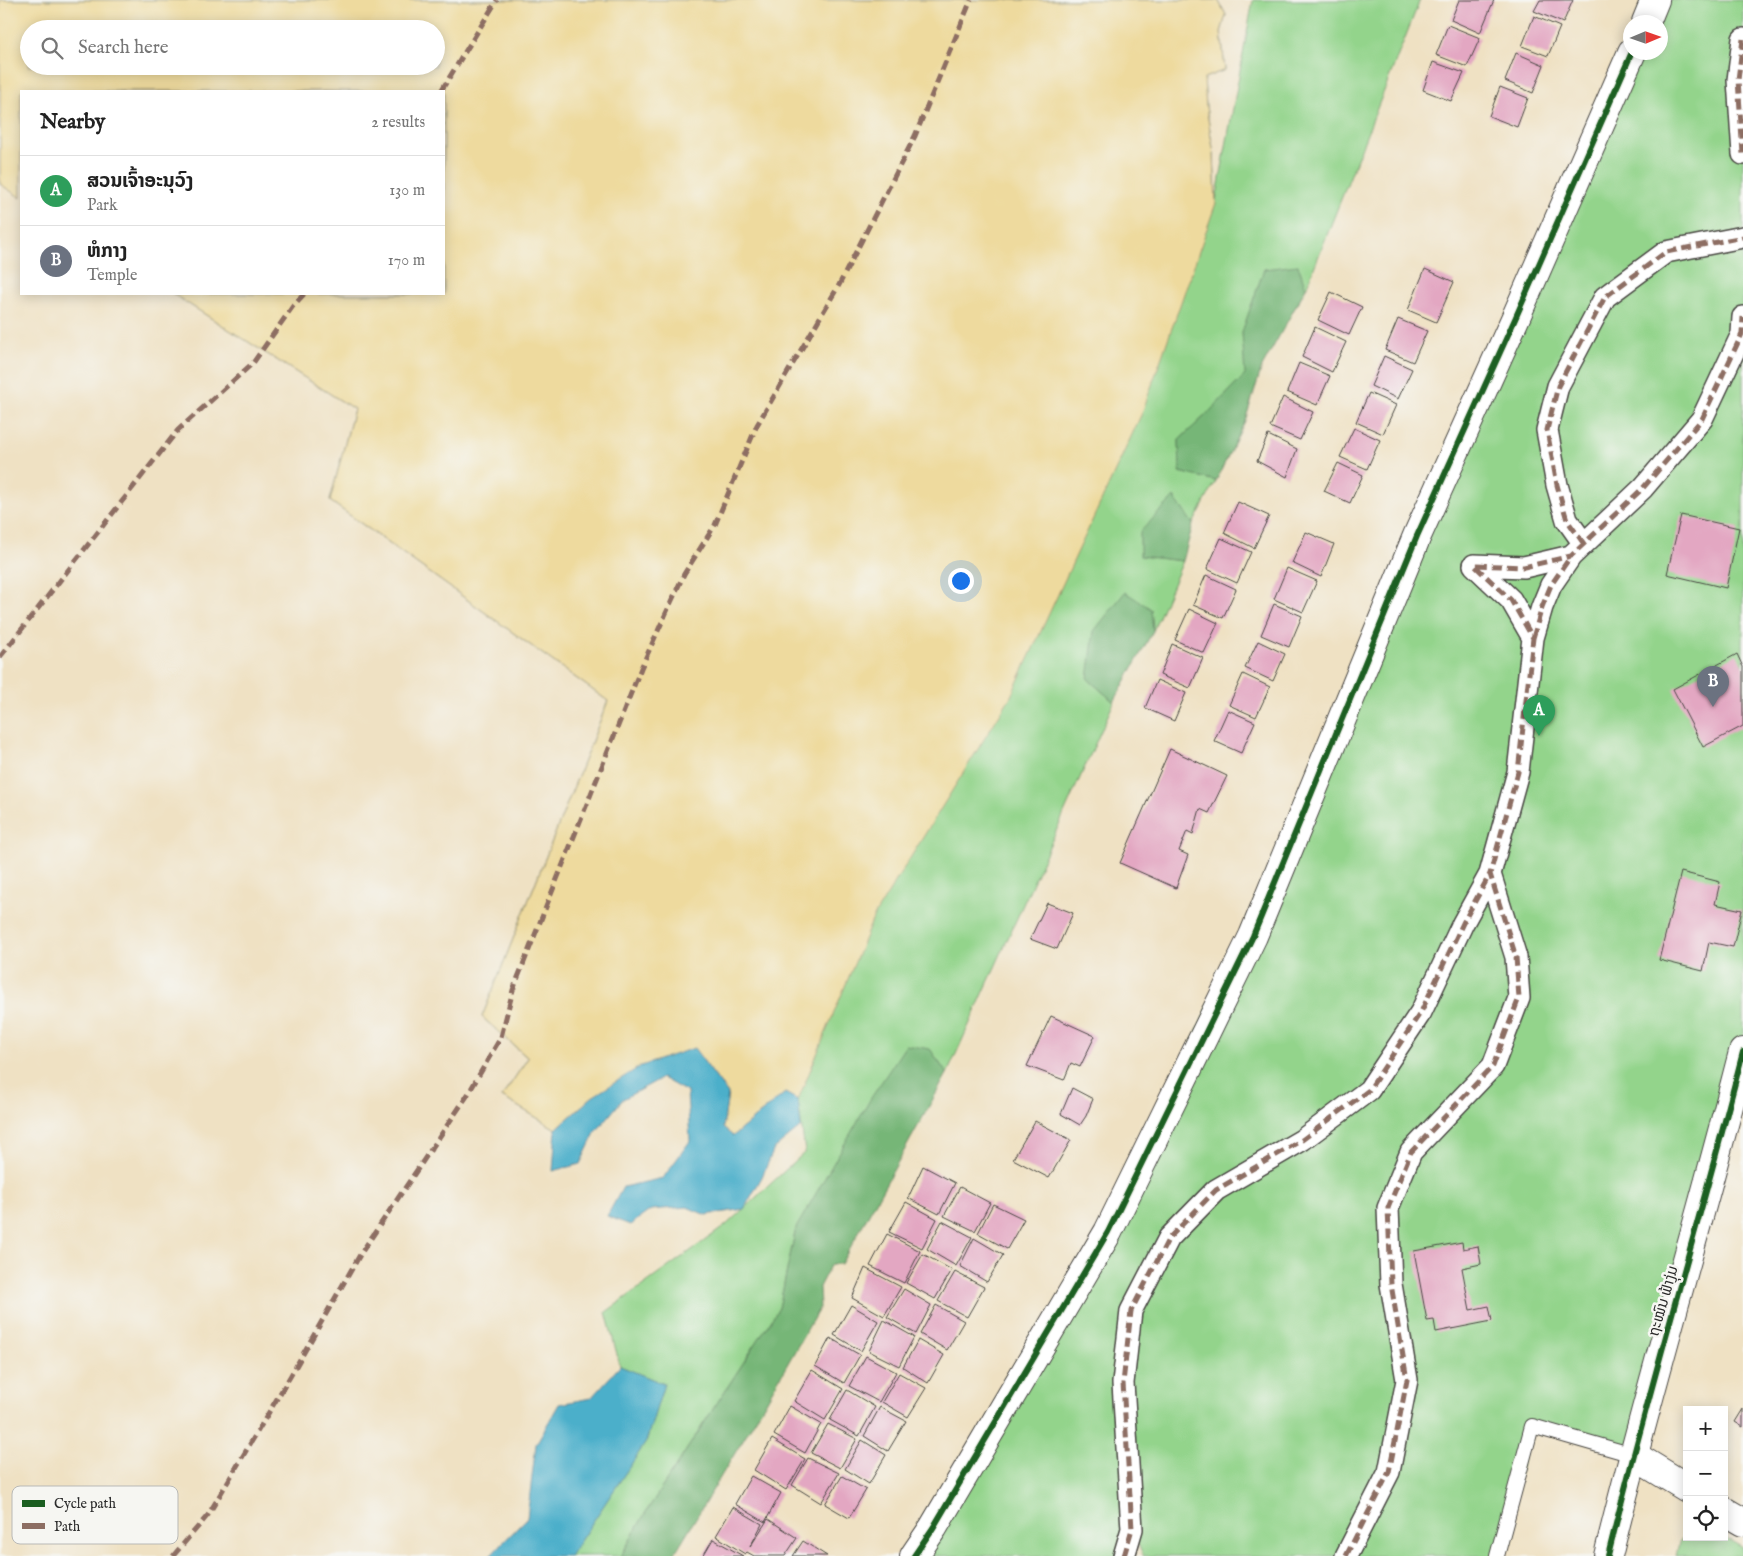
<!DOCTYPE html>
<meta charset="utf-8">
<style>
:root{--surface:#fff;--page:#f2f2f2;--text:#222;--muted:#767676;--line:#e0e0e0;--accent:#0b8043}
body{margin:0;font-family:"IM FELL English","Noto Sans Lao",serif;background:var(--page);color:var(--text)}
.controls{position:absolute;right:15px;bottom:15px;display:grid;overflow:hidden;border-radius:0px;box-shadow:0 2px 12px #0003}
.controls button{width:45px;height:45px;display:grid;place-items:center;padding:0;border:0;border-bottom:1px solid var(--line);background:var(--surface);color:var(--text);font:25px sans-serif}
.compass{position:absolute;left:1623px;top:15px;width:45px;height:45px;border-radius:50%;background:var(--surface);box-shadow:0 2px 12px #0003;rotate:88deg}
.you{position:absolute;left:960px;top:580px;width:18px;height:18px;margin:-12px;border:4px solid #fff;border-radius:50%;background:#1a73e8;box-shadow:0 0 0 8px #1a73e833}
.badge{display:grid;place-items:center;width:32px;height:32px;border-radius:50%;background:var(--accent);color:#fff;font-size:16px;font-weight:700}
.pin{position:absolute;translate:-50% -41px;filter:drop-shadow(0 1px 2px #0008)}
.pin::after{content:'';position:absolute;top:26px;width:18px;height:15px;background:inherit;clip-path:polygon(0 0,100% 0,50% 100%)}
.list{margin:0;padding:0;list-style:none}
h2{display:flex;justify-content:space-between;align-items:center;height:65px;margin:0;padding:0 20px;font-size:21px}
h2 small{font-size:16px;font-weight:400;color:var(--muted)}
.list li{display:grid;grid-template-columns:32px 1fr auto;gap:15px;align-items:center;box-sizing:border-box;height:70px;padding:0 20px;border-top:1px solid var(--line)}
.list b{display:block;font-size:19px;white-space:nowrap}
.list p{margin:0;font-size:16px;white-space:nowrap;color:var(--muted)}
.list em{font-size:16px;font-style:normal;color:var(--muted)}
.icon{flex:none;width:28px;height:28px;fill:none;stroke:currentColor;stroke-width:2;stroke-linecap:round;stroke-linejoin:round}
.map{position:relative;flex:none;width:1743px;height:1556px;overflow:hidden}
.search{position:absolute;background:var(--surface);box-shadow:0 2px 12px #0003;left:20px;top:20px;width:425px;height:55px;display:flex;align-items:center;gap:12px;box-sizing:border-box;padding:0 18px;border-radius:28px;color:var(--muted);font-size:19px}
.panel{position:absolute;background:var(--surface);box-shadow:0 2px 12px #0003;left:20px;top:90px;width:425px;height:205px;border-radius:0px}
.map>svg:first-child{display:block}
.green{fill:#93d48b;stroke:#5f805b;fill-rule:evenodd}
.forest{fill:#76b677;stroke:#507051}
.sand{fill:#eeda9e;stroke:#8c8264;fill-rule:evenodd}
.water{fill:#4bafca;stroke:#3b6d7a}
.building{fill:#e3a7c2}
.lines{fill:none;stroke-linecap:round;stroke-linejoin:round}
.service-casing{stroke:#484642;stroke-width:16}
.pedestrian-casing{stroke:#484642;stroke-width:24}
.minor-casing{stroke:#484642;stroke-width:30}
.tertiary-casing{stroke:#484642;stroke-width:30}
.service{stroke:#fff;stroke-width:14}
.pedestrian{stroke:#fff;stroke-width:21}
.minor{stroke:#fff;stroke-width:28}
.tertiary{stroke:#fff;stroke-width:28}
.quiet{stroke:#8d6e63;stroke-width:5;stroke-dasharray:10 5;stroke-linecap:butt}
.cycleway-casing{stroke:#f6f6f2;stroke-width:9}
.cycleway{stroke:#1b5e20;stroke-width:6}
.labels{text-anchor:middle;stroke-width:5;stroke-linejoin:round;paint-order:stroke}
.street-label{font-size:15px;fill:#2b2b2b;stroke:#f6f6f2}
.key{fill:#f6f6f2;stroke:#b9b9b6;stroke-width:1}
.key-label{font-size:14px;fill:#2b2b2b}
</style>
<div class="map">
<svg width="1743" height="1556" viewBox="0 0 1743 1556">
<rect width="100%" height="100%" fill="#f6f6f2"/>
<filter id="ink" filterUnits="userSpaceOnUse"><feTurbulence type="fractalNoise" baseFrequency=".02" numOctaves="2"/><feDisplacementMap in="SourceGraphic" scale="10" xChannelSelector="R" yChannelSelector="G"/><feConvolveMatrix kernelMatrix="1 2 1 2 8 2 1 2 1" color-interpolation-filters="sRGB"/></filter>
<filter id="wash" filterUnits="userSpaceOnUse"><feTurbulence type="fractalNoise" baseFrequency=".0096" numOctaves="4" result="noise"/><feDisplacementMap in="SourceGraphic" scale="20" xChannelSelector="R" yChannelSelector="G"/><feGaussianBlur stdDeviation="1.12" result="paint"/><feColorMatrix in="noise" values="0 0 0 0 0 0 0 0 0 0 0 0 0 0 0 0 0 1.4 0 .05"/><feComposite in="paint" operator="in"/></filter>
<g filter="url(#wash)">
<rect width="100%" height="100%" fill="#efe1c3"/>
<!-- green -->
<path class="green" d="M 0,0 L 1218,0 L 1226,15 L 1221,32 L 1225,70 L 1204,78 L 1206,107 L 1214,154 L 1216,200 L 1253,0 L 1420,0 L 1306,288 L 1298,265 L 1242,332 L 1246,375 L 1207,414 L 1179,440 L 1180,472 L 1216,481 L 1193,524 L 1174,498 L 1140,556 L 1183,561 L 1153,631 L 1151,609 L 1088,679 L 1114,702 L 947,1074 L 930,1049 L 796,1228 L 779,1308 L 646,1512 L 621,1556 L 570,1556 L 646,1442 L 664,1384 L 620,1366 L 606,1312 L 725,1226 L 805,1152 L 798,1100 L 785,1093 L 733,1136 L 728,1094 L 694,1048 L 592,1097 L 556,1129 L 502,1097 L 528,1058 L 482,1017 L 608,701 L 330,501 L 354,409 L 173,294 L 444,294 L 444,91 L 21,91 ZM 29,29 L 436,29 L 436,66 L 29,66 Z
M 1654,0 L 1743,0 L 1743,1052 L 1633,1455 L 1532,1426 L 1497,1556 L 1143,1556 L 1132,1530 L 1124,1556 L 914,1556 L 1108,1232 L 1630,52 L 1660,52 L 1660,22 Z
M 1688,1537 L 1724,1537 L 1743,1548 L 1743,1556 L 1676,1556 L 1680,1540 Z"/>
<!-- forest -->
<path class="forest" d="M 1298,265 L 1306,288 L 1262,367 L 1245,421 L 1216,481 L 1180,472 L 1179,440 L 1207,414 L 1245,375 L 1242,332 L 1264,269 Z
M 1174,497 L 1193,524 L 1183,561 L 1140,556 L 1140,532 Z
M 1125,592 L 1151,609 L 1153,631 L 1114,702 L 1088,679 L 1094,631 Z
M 906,1045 L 930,1049 L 947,1074 L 841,1264 L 831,1264 L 819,1287 L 820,1307 L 764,1405 L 673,1556 L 621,1556 L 646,1512 L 779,1308 L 796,1228 L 871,1098 Z"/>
<!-- sand -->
<path class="sand" d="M 0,0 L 1218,0 L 1226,15 L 1221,32 L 1225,70 L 1204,78 L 1206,107 L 1214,154 L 1216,203 L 1142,413 L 1011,696 L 874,916 L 798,1100 L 785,1093 L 733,1136 L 723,1128 L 728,1094 L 694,1048 L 592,1097 L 556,1129 L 502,1097 L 528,1058 L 482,1017 L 608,701 L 330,501 L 354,409 L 173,294 L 444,294 L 444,91 L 21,91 L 21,198 L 0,184 ZM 29,29 L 436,29 L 436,66 L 29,66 Z"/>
<!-- water -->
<path class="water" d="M 694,1048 L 728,1094 L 723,1128 L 733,1136 L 785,1093 L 798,1100 L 801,1127 L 774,1149 L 762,1177 L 744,1209 L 706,1215 L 687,1207 L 651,1210 L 630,1225 L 607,1216 L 623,1187 L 663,1178 L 690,1141 L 687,1092 L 662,1078 L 623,1099 L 595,1133 L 580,1164 L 553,1171 L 556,1129 L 592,1097 L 641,1066 Z
M 620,1366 L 664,1384 L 646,1442 L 570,1556 L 490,1556 L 527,1518 L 536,1444 L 559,1404 L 591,1398 Z"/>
<g id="blocks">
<!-- building -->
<path class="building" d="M 1459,0 L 1494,0 L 1480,33 L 1451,20 Z
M 1540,0 L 1573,0 L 1563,23 L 1534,11 Z
M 1534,16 L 1560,27 L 1548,56 L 1522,46 Z
M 1448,25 L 1480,38 L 1467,67 L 1436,55 Z
M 1516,53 L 1544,65 L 1533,93 L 1505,81 Z
M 1433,62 L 1464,73 L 1451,101 L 1423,90 Z
M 1500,87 L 1528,98 L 1517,127 L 1489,116 Z
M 1425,269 L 1454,282 L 1436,322 L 1408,310 Z
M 1331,292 L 1362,307 L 1349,335 L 1318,320 Z
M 1398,319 L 1427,331 L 1413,362 L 1385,350 Z
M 1315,327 L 1346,342 L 1332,372 L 1302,357 Z
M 1384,356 L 1412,369 L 1398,399 L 1371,386 Z
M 1299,363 L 1330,376 L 1317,405 L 1287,392 Z
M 1369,393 L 1396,405 L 1383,434 L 1356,422 Z
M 1283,397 L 1313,412 L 1300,440 L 1270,427 Z
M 1354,428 L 1380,440 L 1367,469 L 1340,457 Z
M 1268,435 L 1297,449 L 1287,477 L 1257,461 Z
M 1338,463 L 1363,475 L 1350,503 L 1324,491 Z
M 1238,502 L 1269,516 L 1254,548 L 1224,533 Z
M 1681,515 L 1739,528 L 1726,588 L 1667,574 Z
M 1306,532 L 1334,544 L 1321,577 L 1292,563 Z
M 1221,538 L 1251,552 L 1237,583 L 1207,569 Z
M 1287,568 L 1317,581 L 1303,612 L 1274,599 Z
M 1206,575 L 1236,589 L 1223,618 L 1193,605 Z
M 1274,604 L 1302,616 L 1289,647 L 1261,635 Z
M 1189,609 L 1218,623 L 1204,653 L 1175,640 Z
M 1258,641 L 1285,654 L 1273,681 L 1245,668 Z
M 1172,644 L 1203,658 L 1190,688 L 1160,675 Z
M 1737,654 L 1743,667 L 1743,726 L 1703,747 L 1673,689 Z
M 1243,674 L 1270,687 L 1256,717 L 1229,705 Z
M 1157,680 L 1186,693 L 1174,721 L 1145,708 Z
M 1228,710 L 1255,722 L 1241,753 L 1214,741 Z
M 1170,749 L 1227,776 L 1209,813 L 1200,809 L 1193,834 L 1187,831 L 1179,851 L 1188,855 L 1176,888 L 1120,863 Z
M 1681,872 L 1720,882 L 1715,904 L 1742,910 L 1733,947 L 1709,942 L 1703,971 L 1659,960 Z
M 1047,903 L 1073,913 L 1057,949 L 1030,939 Z
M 1051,1016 L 1095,1036 L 1080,1067 L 1071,1063 L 1064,1080 L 1027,1066 Z
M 1072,1088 L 1093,1099 L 1086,1116 L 1080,1125 L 1061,1114 Z
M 1035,1121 L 1071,1140 L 1049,1178 L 1013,1159 Z
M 923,1166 L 955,1183 L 939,1214 L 908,1198 Z
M 960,1187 L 990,1203 L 975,1231 L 944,1216 Z
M 906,1202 L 937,1219 L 922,1248 L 889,1232 Z
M 993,1204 L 1024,1219 L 1007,1249 L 978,1233 Z
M 942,1221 L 972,1237 L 956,1266 L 927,1249 Z
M 887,1234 L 920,1251 L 904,1283 L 870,1266 Z
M 974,1238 L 1003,1255 L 987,1282 L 960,1266 Z
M 1462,1242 L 1463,1249 L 1478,1246 L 1481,1264 L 1462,1268 L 1470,1310 L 1489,1306 L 1492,1321 L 1436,1332 L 1434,1320 L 1427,1321 L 1414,1251 Z
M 923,1254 L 952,1270 L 935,1299 L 906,1283 Z
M 865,1268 L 901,1287 L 884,1316 L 852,1298 Z
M 955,1272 L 984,1287 L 967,1317 L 938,1301 Z
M 904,1289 L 931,1305 L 916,1334 L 887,1317 Z
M 851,1305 L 878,1321 L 861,1351 L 834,1335 Z
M 936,1305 L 964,1321 L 947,1350 L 920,1334 Z
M 884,1320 L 914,1337 L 899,1366 L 869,1351 Z
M 830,1338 L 860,1355 L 844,1383 L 815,1366 Z
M 918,1340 L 944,1355 L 928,1383 L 903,1367 Z
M 866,1356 L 896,1372 L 879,1402 L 849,1386 Z
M 812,1370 L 843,1389 L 825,1420 L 794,1401 Z
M 899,1373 L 926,1388 L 908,1417 L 882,1402 Z
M 847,1390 L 875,1407 L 859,1436 L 830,1420 Z
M 790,1406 L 821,1424 L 805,1453 L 774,1435 Z
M 880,1407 L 906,1421 L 888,1451 L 864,1436 Z
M 1743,1409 L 1743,1427 L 1735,1422 Z
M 828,1424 L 857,1439 L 840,1468 L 811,1453 Z
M 772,1439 L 805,1459 L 786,1490 L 754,1470 Z
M 862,1440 L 886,1455 L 869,1484 L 845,1469 Z
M 808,1458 L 839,1473 L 821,1503 L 792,1485 Z
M 751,1476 L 781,1493 L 765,1522 L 735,1504 Z
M 842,1476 L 866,1490 L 849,1518 L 825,1504 Z
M 733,1507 L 762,1524 L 750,1547 L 768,1519 L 797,1538 L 785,1556 L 754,1556 L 747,1552 L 745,1554 L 716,1536 Z
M 713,1539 L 743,1556 L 703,1556 Z
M 803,1541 L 827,1556 L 793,1556 Z"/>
</g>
</g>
<g filter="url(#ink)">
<use href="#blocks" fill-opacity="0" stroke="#484642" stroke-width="1"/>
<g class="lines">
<!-- service casing -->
<g class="service-casing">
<path id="service" d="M 1497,1556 L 1532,1426 L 1633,1455"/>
</g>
<!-- pedestrian casing -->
<g class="pedestrian-casing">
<path id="pedestrian" d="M 1743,39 L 1738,80 L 1743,154
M 1584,544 L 1567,520 L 1557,485 L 1547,430 L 1558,386 L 1605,297 L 1666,252 L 1743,237
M 1533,638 L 1542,607 L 1551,585 L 1571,556
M 1124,1556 L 1132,1529 L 1123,1383 L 1131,1311 L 1169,1238 L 1216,1190 L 1302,1140 L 1369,1090 L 1421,1012 L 1463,923 L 1490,874
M 1346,1556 L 1389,1472 L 1407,1380 L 1391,1284 L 1388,1208 L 1411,1152 L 1493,1066 L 1519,998 L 1516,957 L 1490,874 L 1518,772 L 1533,638 L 1511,600 L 1474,565 L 1524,567 L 1571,556 L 1643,488 L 1702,419 L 1742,334 L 1743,317"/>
</g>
<!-- minor casing -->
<g class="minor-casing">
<path id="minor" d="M 1633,1455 L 1687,1488
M 1724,1511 L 1743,1522"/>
</g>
<!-- tertiary casing -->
<g class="tertiary-casing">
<path id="tertiary" d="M 1646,22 L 1655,0
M 914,1556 L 933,1528 L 1108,1232 L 1253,936 L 1417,536 L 1515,319 L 1632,52
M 1608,1556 C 1649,1387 1700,1221 1743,1052"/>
</g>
<!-- service -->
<use href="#service" class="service"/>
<!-- pedestrian -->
<use href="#pedestrian" class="pedestrian"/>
<!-- minor -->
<use href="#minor" class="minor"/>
<!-- tertiary -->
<use href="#tertiary" class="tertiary"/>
<!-- quiet -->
<path class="quiet" d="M 1743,39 L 1738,80 L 1743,154
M 441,91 L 497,0
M 1584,544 L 1567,520 L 1557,485 L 1547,430 L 1558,386 L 1605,297 L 1666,252 L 1743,237
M 1533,638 L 1542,607 L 1551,585 L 1571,556
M 0,657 L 178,430 L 253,363 L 293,306 L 304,294
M 173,1556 L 208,1515 L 291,1375 L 361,1253 L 467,1096 L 501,1037 L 513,990 L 641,668 L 684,574 L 715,525 L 757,425 L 839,285 L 915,136 L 971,0
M 1124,1556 L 1132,1529 L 1123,1383 L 1131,1311 L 1169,1238 L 1216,1190 L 1302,1140 L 1369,1090 L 1421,1012 L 1463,923 L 1490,874
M 1346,1556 L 1389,1472 L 1407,1380 L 1391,1284 L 1388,1208 L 1411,1152 L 1493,1066 L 1519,998 L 1516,957 L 1490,874 L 1518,772 L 1533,638 L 1511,600 L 1474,565 L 1524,567 L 1571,556 L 1643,488 L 1702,419 L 1742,334 L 1743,317"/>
<!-- cycleway casing -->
<g class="cycleway-casing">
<path id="cycleway" d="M 914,1556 L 933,1528 L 1108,1232 L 1253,936 L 1417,536 L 1515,319 L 1632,52
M 1608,1556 C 1649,1387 1700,1221 1743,1052"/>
</g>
<!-- cycleway -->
<use href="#cycleway" class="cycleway"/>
</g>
</g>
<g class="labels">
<!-- street labels -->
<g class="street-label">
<text transform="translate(1663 1301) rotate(-74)" y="5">ຖະໝົນ ຟ້າງຸ່ມ</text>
</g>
</g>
<!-- legend -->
<rect x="12" y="1486" width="166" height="58" rx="8" class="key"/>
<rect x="22" y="1500" width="23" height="7" fill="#1b5e20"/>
<rect x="22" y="1523" width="23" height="6" fill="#8d6e63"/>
<g class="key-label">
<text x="54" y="1508">Cycle path</text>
<text x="54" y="1531">Path</text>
</g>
</svg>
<div class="controls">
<button>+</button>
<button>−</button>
<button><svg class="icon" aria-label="locate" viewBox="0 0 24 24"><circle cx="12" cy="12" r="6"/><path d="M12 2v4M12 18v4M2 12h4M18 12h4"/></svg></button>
</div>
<svg class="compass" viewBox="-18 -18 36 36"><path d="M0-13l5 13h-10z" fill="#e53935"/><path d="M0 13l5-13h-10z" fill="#767676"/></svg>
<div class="you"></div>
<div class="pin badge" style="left:1539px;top:736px;background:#2e9e5b">A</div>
<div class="pin badge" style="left:1713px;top:707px;background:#6b7280">B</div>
<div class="search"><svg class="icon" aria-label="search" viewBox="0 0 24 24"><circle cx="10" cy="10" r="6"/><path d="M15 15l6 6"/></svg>Search here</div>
<section class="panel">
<h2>Nearby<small>2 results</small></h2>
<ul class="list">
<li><span class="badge" style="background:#2e9e5b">A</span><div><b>ສວນເຈົ້າອະນຸວົງ</b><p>Park</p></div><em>130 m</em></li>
<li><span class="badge" style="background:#6b7280">B</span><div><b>ຫໍກາງ</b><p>Temple</p></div><em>170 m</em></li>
</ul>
</section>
</div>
